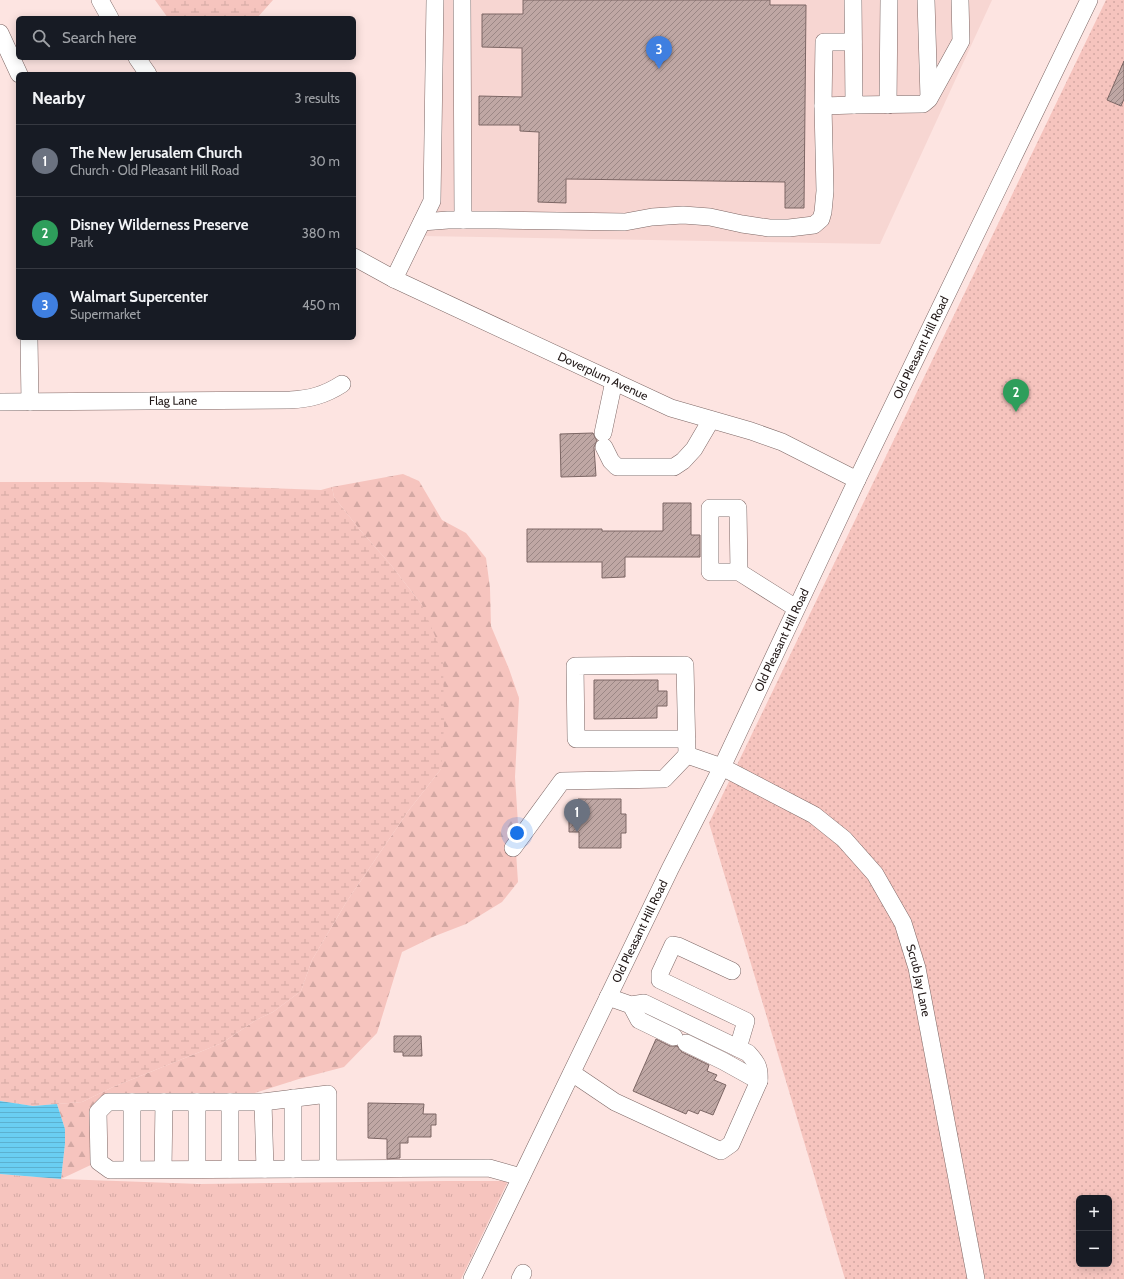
<!DOCTYPE html>
<meta charset="utf-8">
<style>
:root{--surface:#171b24;--page:#242831;--text:#f1f3f6;--muted:#9ea1a6;--line:#363941;--accent:#327086}
body{margin:0;font-family:Cabin,sans-serif;background:var(--page);color:var(--text)}
.controls{position:absolute;right:12px;bottom:12px;display:grid;overflow:hidden;border-radius:6px;box-shadow:0 2px 10px #0003}
.controls button{width:36px;height:36px;display:grid;place-items:center;padding:0;border:0;border-bottom:1px solid var(--line);background:var(--surface);color:var(--text);font:20px sans-serif}
.you{position:absolute;left:517px;top:833px;width:14px;height:14px;margin:-10px;border:3px solid #fff;border-radius:50%;background:#1a73e8;box-shadow:0 0 0 6px #1a73e833}
.badge{display:grid;place-items:center;width:26px;height:26px;border-radius:50%;background:var(--accent);color:#fff;font-size:13px;font-weight:700}
.pin{position:absolute;translate:-50% -33px;filter:drop-shadow(0 1px 2px #0008)}
.pin::after{content:'';position:absolute;top:21px;width:14px;height:12px;background:inherit;clip-path:polygon(0 0,100% 0,50% 100%)}
.list{margin:0;padding:0;list-style:none}
h2{display:flex;justify-content:space-between;align-items:center;height:52px;margin:0;padding:0 16px;font-size:17px}
h2 small{font-size:13px;font-weight:400;color:var(--muted)}
.list li{display:grid;grid-template-columns:26px 1fr auto;gap:12px;align-items:center;box-sizing:border-box;height:72px;padding:0 16px;border-top:1px solid var(--line)}
.list b{display:block;font-size:15px;white-space:nowrap}
.list p{margin:0;font-size:13px;white-space:nowrap;color:var(--muted)}
.list em{font-size:13px;font-style:normal;color:var(--muted)}
.icon{flex:none;width:22px;height:22px;fill:none;stroke:currentColor;stroke-width:2;stroke-linecap:round;stroke-linejoin:round}
.map{position:relative;flex:none;width:1124px;height:1279px;overflow:hidden}
.search{position:absolute;background:var(--surface);box-shadow:0 2px 10px #0003;left:16px;top:16px;width:340px;height:44px;display:flex;align-items:center;gap:10px;box-sizing:border-box;padding:0 14px;border-radius:6px;color:var(--muted);font-size:15px}
.panel{position:absolute;background:var(--surface);box-shadow:0 2px 10px #0003;left:16px;top:72px;width:340px;height:268px;border-radius:6px}
.map>svg:first-child{display:block}
.built{fill:#f7d6d2}
.grass{fill:url(#grass-tufts)}
.forest{fill:url(#forest-firs)}
.wetland{fill:url(#wetland-marsh)}
.park{fill:url(#park-dots);fill-rule:evenodd}
.water{fill:url(#water-rules)}
.building{fill:url(#building-hatch);stroke:#7c6664}
.lines{fill:none;stroke-linecap:round;stroke-linejoin:round}
.minor-casing{stroke:#7d6765;stroke-width:18}
.minor{stroke:#fff;stroke-width:17}
.labels{text-anchor:middle;stroke-width:3.5;stroke-linejoin:round;paint-order:stroke}
.street-label{font-size:12px;fill:#211817;stroke:#fcf7f6}
</style>
<div class="map">
<svg width="1124" height="1279" viewBox="0 0 1124 1279">
<defs>
<pattern id="grass-tufts" width="24" height="20" patternUnits="userSpaceOnUse"><rect width="24" height="20" fill="#f6c4be"/><path d="M3 7l-1-3M5 7V3M7 7l1-3M15 17l-1-3M17 17v-4M19 17l1-3" fill="none" stroke="#d3a8a3"/></pattern>
<pattern id="forest-firs" width="22" height="20" patternUnits="userSpaceOnUse"><rect width="22" height="20" fill="#f6c4be"/><path d="M5 1l3.5 6h-7zM16 11l3.5 6h-7z" fill="#d3a8a3"/></pattern>
<pattern id="wetland-marsh" width="20" height="14" patternUnits="userSpaceOnUse"><rect width="20" height="14" fill="#f6c4be"/><path d="M1 5h8M5 5V1M11 12h8M15 12V8" fill="none" stroke="#d3a8a3"/></pattern>
<pattern id="park-dots" width="8" height="8" patternUnits="userSpaceOnUse"><rect width="8" height="8" fill="#f6c4be"/><path d="M2 2h.1M6 6h.1" fill="none" stroke="#d3a8a3" stroke-width="1.8" stroke-linecap="round"/></pattern>
<pattern id="water-rules" width="6" height="5" patternUnits="userSpaceOnUse"><rect width="6" height="5" fill="#6acef2"/><path d="M0 2.5h6" fill="none" stroke="#5cb0cf"/></pattern>
<pattern id="building-hatch" width="6" height="6" patternUnits="userSpaceOnUse"><rect width="6" height="6" fill="#bfa7a4"/><path d="M-1 1l2-2M0 6l6-6M5 7l2-2" fill="none" stroke="#9b8785"/></pattern>
</defs>
<rect width="100%" height="100%" fill="#fde4e1"/>
<!-- built -->
<path class="built" d="M 441,0 L 992,0 L 880,244 L 422,236 Z"/>
<!-- grass -->
<path class="grass" d="M 0,1174 L 61,1179 L 200,1184 L 446,1181 L 508,1181 L 461,1279 L 0,1279 Z"/>
<!-- forest -->
<path class="forest" d="M 403,474 L 419,481 L 442,520 L 466,533 L 486,558 L 490,588 L 491,626 L 509,669 L 519,698 L 515,777 L 518,824 L 516,852 L 518,882 L 502,902 L 466,924 L 435,936 L 402,952 L 377,1033 L 344,1067 L 302,1078 L 233,1100 L 103,1107 L 95,1163 L 61,1179 L 65,1144 L 65,1129 L 57,1104 L 82,1102 L 113,1087 L 222,1043 L 256,1020 L 273,1012 L 301,991 L 312,960 L 347,901 L 409,810 L 441,769 L 422,605 L 391,565 L 360,530 L 334,497 L 332,487 Z"/>
<!-- wetland -->
<path class="wetland" d="M 155,0 L 273,0 L 257,18 L 168,18 Z
M 0,482 L 98,482 L 321,490 L 332,487 L 334,497 L 360,530 L 391,565 L 422,605 L 443,655 L 444,726 L 441,769 L 409,810 L 347,901 L 312,960 L 301,991 L 273,1012 L 256,1020 L 222,1043 L 113,1087 L 82,1102 L 33,1106 L 0,1101 Z"/>
<!-- park -->
<path class="park" d="M 1106,0 L 1124,0 L 1124,1279 L 845,1279 L 709,823 ZM 1079,1198 L 1109,1198 L 1109,1264 L 1079,1264 Z"/>
<!-- water -->
<path class="water" d="M 0,1101 L 33,1106 L 57,1104 L 65,1129 L 65,1144 L 61,1179 L 0,1174 Z"/>
<!-- building -->
<path class="building" d="M 523,0 L 770,0 L 770,5 L 806,5 L 804,208 L 785,208 L 785,182 L 566,179 L 566,203 L 538,202 L 539,132 L 520,131 L 520,125 L 479,125 L 479,96 L 522,97 L 522,48 L 482,47 L 482,14 L 523,14 Z
M 1124,61 L 1124,99 L 1121,106 L 1107,100 Z
M 593,433 L 597,441 L 594,447 L 596,476 L 561,477 L 560,434 Z
M 663,503 L 691,503 L 691,535 L 700,535 L 700,557 L 625,557 L 625,577 L 602,578 L 602,562 L 527,562 L 527,529 L 602,529 L 602,531 L 663,531 Z
M 594,680 L 658,680 L 658,691 L 667,691 L 667,706 L 657,706 L 657,718 L 594,719 Z
M 578,799 L 621,799 L 621,814 L 626,814 L 626,833 L 621,833 L 621,848 L 579,848 L 579,832 L 569,832 L 569,817 L 578,817 Z
M 394,1036 L 421,1036 L 422,1056 L 403,1056 L 403,1052 L 394,1052 Z
M 656,1039 L 670,1046 L 677,1046 L 682,1052 L 709,1065 L 707,1071 L 717,1075 L 714,1080 L 726,1085 L 713,1115 L 700,1110 L 698,1114 L 688,1110 L 686,1114 L 633,1091 Z
M 368,1103 L 424,1104 L 423,1114 L 436,1114 L 436,1125 L 431,1125 L 431,1137 L 408,1137 L 408,1143 L 400,1143 L 400,1158 L 387,1159 L 387,1139 L 368,1138 Z"/>
<g class="lines">
<!-- minor casing -->
<g class="minor-casing">
<g id="minor">
<path d="M 100,0 L 110,18"/>
<path d="M 462,0 L 463,220"/>
<path d="M 853,0 L 854,105 L 923,104 L 929,99 L 961,41 L 960,0"/>
<path d="M 926,0 L 929,98"/>
<path d="M 0,33 L 19,74"/>
<path d="M 853,42 L 824,42 L 823,106 L 854,105"/>
<path d="M 137,58 L 148,74"/>
<path d="M 888,105 L 889,0"/>
<path d="M 422,222 L 448,220 L 496,220 L 625,222 L 652,217 L 683,215 L 710,217 L 742,224 L 769,228 L 789,228 L 814,225 L 821,219 L 823,212 L 825,191 L 823,106"/>
<path id="s1" d="M 354,257 L 394,279 L 671,408 L 751,431 L 782,442 L 857,480"/>
<path d="M 394,279 L 432,201 L 435,0"/>
<path d="M 29,338 L 30,402"/>
<path id="s2" d="M 0,402 L 290,400 C 310,399 325,395 342,384"/>
<path d="M 603,433 L 614,381"/>
<path d="M 604,447 L 611,461 L 617,467 L 674,467 L 683,461 L 694,449 L 711,420"/>
<path d="M 739,572 L 738,508 L 710,508 L 710,572 L 739,572 L 796,608"/>
<path id="s3" d="M 687,739 L 576,739 L 575,666 L 685,665 L 687,755 L 722,767 L 814,815 L 844,839 L 875,874 L 903,923 L 917,968 L 976,1279"/>
<path d="M 513,848 L 562,781 L 664,779 L 687,755"/>
<path d="M 732,971 L 678,946 L 673,945 L 660,973 L 660,980 L 746,1021 L 738,1048"/>
<path d="M 631,1005 L 639,1020 L 674,1037"/>
<path d="M 686,1043 L 723,1061 L 759,1081"/>
<path d="M 572,1073 L 615,1102 L 721,1151 L 731,1144 L 759,1081 C 760,1067 757,1063 748,1053 L 644,1003 L 631,1005 L 608,997"/>
<path d="M 293,1098 L 293,1169"/>
<path d="M 197,1102 L 197,1169"/>
<path d="M 263,1102 L 265,1169"/>
<path d="M 132,1169 L 132,1102"/>
<path d="M 163,1169 L 164,1102"/>
<path d="M 230,1169 L 230,1102"/>
<path d="M 328,1169 L 328,1094 L 263,1102 L 108,1102 L 98,1112 L 99,1162 L 110,1170 L 489,1168 L 521,1177"/>
<path id="s4" d="M 472,1279 L 670,869 L 722,767 L 857,480 L 1089,0"/>
<path d="M 520,1279 L 523,1273"/>
</g>
</g>
<!-- minor -->
<use href="#minor" class="minor"/>
</g>
<g class="labels">
<!-- street labels -->
<g class="street-label">
<text dy="4" stroke="none"><textPath href="#s4" startOffset="1034">Old Pleasant Hill Road</textPath></text>
<text dy="4" stroke="none"><textPath href="#s1" startOffset="276">Doverplum Avenue</textPath></text>
<text dy="4" stroke="none"><textPath href="#s2" startOffset="173">Flag Lane</textPath></text>
<text dy="4" stroke="none"><textPath href="#s4" startOffset="710">Old Pleasant Hill Road</textPath></text>
<text dy="4" stroke="none"><textPath href="#s4" startOffset="386">Old Pleasant Hill Road</textPath></text>
<text dy="4" stroke="none"><textPath href="#s3" startOffset="726">Scrub Jay Lane</textPath></text>
</g>
</g>
</svg>
<div class="controls">
<button>+</button>
<button>−</button>
</div>
<div class="you"></div>
<div class="pin badge" style="left:577px;top:832px;background:#6b7280">1</div>
<div class="pin badge" style="left:1016px;top:412px;background:#2e9e5b">2</div>
<div class="pin badge" style="left:659px;top:69px;background:#3f7fe0">3</div>
<div class="search"><svg class="icon" aria-label="search" viewBox="0 0 24 24"><circle cx="10" cy="10" r="6"/><path d="M15 15l6 6"/></svg>Search here</div>
<section class="panel">
<h2>Nearby<small>3 results</small></h2>
<ul class="list">
<li><span class="badge" style="background:#6b7280">1</span><div><b>The New Jerusalem Church</b><p>Church · Old Pleasant Hill Road</p></div><em>30 m</em></li>
<li><span class="badge" style="background:#2e9e5b">2</span><div><b>Disney Wilderness Preserve</b><p>Park</p></div><em>380 m</em></li>
<li><span class="badge" style="background:#3f7fe0">3</span><div><b>Walmart Supercenter</b><p>Supermarket</p></div><em>450 m</em></li>
</ul>
</section>
</div>
